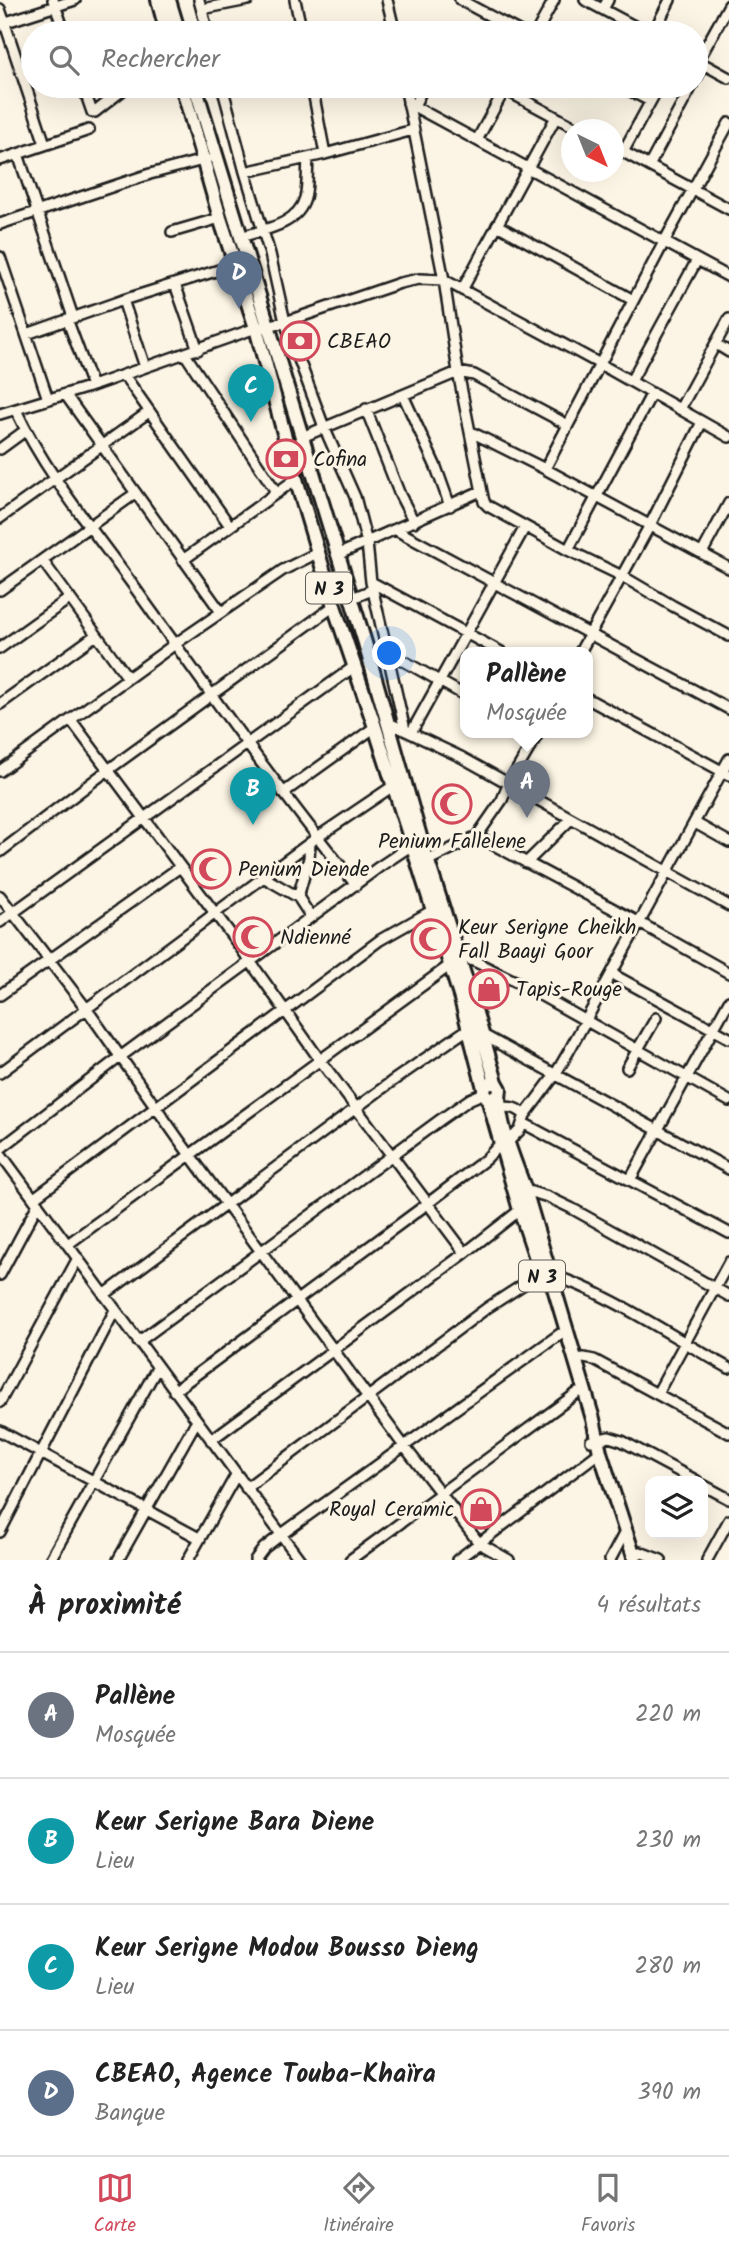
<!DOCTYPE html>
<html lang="fr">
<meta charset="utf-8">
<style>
:root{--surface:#fff;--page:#f2f2f2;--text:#222;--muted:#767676;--line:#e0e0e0;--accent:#d1495b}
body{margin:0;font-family:Kalam,sans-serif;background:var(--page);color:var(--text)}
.controls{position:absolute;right:21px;bottom:21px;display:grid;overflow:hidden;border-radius:14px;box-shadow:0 7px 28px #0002}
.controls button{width:63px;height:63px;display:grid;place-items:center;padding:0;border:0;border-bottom:2px solid var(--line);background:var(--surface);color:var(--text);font:35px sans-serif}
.compass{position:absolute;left:561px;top:119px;width:63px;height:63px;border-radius:50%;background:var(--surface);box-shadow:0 7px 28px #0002;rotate:137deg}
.you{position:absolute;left:390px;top:654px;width:24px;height:24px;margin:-18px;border:5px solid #fff;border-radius:50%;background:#1a73e8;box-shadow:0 0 0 10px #1a73e833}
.badge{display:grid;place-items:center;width:46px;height:46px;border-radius:50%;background:var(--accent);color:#fff;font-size:23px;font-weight:700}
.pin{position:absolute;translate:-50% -58px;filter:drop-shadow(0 2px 4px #0008)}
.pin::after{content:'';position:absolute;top:37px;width:24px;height:21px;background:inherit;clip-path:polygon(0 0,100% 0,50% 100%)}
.popup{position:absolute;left:460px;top:647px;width:133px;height:91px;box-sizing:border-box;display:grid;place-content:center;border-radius:14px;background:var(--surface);filter:drop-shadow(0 2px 5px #0005);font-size:23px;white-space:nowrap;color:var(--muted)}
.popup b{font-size:26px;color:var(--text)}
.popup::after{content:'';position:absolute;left:50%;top:100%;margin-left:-14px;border:14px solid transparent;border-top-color:var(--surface)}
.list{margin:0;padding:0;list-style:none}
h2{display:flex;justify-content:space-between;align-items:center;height:91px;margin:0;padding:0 28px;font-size:30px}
h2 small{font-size:23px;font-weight:400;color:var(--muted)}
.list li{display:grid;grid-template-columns:46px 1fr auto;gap:21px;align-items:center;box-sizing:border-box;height:126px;padding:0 28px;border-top:2px solid var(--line)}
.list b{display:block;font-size:26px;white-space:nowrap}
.list p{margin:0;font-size:23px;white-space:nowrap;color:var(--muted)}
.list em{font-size:23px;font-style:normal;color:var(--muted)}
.icon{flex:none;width:38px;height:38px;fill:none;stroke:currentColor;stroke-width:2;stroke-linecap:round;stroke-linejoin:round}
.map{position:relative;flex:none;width:729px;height:1560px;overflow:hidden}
.search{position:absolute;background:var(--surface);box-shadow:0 7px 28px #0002;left:21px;right:21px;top:21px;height:77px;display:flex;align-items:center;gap:18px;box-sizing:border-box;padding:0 24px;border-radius:38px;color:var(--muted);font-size:26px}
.sheet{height:595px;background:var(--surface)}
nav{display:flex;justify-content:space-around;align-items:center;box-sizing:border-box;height:98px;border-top:2px solid var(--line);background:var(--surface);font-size:19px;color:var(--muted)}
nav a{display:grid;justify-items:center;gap:4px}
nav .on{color:var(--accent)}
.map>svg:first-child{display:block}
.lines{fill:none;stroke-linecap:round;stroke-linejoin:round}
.minor-casing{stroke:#1c1c1c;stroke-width:14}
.major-casing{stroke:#1c1c1c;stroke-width:18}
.minor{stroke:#fcf5e5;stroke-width:9}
.major{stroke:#fcf5e5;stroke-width:12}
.labels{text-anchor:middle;stroke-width:6;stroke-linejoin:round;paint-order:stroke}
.shield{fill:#fcf5e5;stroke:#5f5d58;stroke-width:2}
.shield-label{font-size:19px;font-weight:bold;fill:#1c1c1c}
.poi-label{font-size:21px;fill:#1c1c1c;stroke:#fcf5e5;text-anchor:start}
</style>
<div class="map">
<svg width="729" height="1560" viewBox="0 0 729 1560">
<rect width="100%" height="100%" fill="#fcf5e5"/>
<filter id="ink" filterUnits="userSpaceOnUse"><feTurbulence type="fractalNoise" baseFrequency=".0143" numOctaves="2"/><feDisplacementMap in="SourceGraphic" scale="14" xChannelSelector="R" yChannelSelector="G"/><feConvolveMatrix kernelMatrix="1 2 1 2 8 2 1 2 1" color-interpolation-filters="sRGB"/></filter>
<g filter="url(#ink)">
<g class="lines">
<!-- minor casing -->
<g class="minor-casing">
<path id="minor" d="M 53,0 L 65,33
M 199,0 L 208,33
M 295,0 L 302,33
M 387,0 L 395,33
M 460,0 L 522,33
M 585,0 L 647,33
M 0,9 L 45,144
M 202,9 L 248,0
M 603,9 L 608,0
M 0,24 L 75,0
M 536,33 L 554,0
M 653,33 L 670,0
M 696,60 L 729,78
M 698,61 L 729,5
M 696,79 L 704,64
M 83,86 L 92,112 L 95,112 L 128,86
M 222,86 L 245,172 L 270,254 L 285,322 L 324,427 L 355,497 L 367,543 L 371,582 L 405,730
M 312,86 L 325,154
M 405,86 L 444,280 L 458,372 L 484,502 L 488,506 L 568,550 L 622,576 L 673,606 L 729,636
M 498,86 L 580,130
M 621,86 L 650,101
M 408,103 L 729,277
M 414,106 L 424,86
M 477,140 L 506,87
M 614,147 L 729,209
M 623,152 L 659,86
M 18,154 L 73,317
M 0,160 L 89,130
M 649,166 L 692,86
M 245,172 L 325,154 L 413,130
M 0,224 L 150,174 L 207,159
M 497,225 L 633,300
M 172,232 L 220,218
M 240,237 C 263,230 298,225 305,198 C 308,186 307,171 308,158
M 0,257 L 48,399
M 175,284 L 198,350
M 462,290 L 556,117
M 123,300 L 145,367
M 67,319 L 92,386
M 27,334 L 123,300 L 235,265
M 716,344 L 729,352
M 185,354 L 277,493
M 124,375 L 230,526
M 631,381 L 697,260
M 65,394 L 221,612
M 403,395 L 436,467 L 450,506
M 366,409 L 400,495 L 414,522
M 680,409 L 729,319
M 16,410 C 46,475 98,536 140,595 C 210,693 280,792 356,885
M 0,414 L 92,386 L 256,328 L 285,322 L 400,283 L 419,279 L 444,280 L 600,364 L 729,437
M 471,432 L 545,469 L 729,568
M 302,437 L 458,372 L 474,375 L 568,425
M 0,449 L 26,430
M 545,469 L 664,242 L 729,123
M 0,518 L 149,412
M 396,530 L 729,709
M 568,550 L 652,393
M 702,553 L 729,503
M 337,555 L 481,491
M 42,560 L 128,678
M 183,560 L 296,479
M 371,582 L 501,652
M 0,590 L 136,493
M 350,599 L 372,590
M 0,648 L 70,598
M 386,651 L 466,696
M 580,652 L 650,525 L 702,422
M 588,699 L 729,775
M 0,704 L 96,635
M 71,720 L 235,940 L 320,1060 L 465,1253
M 387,722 L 461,757 L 729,906
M 411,733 L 525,527
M 0,771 L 175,644 L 283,570 L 319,552
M 283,793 L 375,727
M 695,823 L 729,842
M 477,836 L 640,923 L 729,973
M 0,852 L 108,770 L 334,606
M 427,861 L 477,836 L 502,800 L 508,785 L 539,732
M 526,863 L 571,819
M 265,878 L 298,897 L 311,917
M 0,896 L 86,1008 L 179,1140 L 404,1446 L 479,1543 L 509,1560
M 298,897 L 309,858 L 310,843
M 0,922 L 355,666
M 458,955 L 476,962 L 517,982 L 729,1101
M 612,974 L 729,1038
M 0,995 L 180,867
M 483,1035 L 729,1169
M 627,1068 L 656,1018
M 0,1073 L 319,836 L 393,786
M 500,1108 C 511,1106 517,1108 525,1115
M 523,1123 L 729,1233
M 509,1141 L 520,1130 L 525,1115 L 555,1075 L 569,1051 L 729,759
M 0,1149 L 120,1057 L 379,867 L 415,843
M 0,1153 L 300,1560
M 630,1180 L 729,1001
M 525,1190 L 548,1197 L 571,1208 L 729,1296
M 34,1198 L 380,940 L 433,910
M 68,1244 L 449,966
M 549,1274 C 610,1293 672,1337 729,1368
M 0,1275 L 38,1204
M 104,1295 L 391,1082 L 468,1029
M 138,1342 L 440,1120 L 470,1099 L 484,1093
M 574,1359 L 584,1358 L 594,1360 L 729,1433
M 174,1391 L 427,1204 L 486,1159 L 500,1144
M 657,1394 L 729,1262
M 0,1402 L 78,1258
M 0,1431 L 199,1538
M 211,1440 L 465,1253 L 520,1210
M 591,1441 L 609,1437 L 622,1441 L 697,1481
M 703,1485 L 729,1499
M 246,1488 L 487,1308 L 541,1273
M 0,1532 L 115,1310
M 633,1552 L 640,1552 L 661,1560
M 50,1560 L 157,1368
M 118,1560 L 197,1420
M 188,1560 L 236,1475
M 255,1560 L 264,1548 L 282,1534 L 560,1334
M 350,1560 L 577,1393
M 457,1560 L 600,1452
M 610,1560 L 626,1530
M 707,1560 L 729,1520"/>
</g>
<!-- major casing -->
<g class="major-casing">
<path id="major" d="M 158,0 L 167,33
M 169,0 L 179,33
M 182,86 L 220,218 L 256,328 L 296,479 L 334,606 L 375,727 L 461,999 L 484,1088
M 195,86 L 365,643 L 421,840 L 471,996 L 496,1082
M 498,1096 L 492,1099 L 486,1096 L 484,1091 L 486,1084 L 496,1082 L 500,1089 C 495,1118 515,1162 525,1190 L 593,1419 L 600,1452 L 635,1560
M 488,1098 L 520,1210 L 536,1258"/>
</g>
<!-- minor -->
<use href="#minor" class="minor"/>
<!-- major -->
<use href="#major" class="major"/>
</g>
</g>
<!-- icons -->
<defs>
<g id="bank-ring" transform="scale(2.0125)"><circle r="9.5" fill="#fcf5e5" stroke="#d1495b" stroke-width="1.5"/><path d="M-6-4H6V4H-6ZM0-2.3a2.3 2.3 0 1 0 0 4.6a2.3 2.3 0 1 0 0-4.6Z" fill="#d1495b"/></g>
<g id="mosque-ring" transform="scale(2.0125)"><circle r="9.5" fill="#fcf5e5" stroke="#d1495b" stroke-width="1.5"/><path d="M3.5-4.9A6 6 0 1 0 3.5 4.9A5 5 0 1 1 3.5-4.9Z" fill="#d1495b"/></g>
<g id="shop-ring" transform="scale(2.0125)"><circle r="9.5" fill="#fcf5e5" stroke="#d1495b" stroke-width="1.5"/><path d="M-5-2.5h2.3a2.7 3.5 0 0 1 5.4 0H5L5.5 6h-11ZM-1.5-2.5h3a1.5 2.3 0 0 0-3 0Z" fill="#d1495b"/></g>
</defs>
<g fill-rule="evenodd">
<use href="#bank-ring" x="300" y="341"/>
<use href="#bank-ring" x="286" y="459"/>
<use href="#mosque-ring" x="452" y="804"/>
<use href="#mosque-ring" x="211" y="869"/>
<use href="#mosque-ring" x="253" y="937"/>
<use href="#mosque-ring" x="431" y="939"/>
<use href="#shop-ring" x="489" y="989"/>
<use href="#shop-ring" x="481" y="1509"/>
</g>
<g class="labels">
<!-- shield labels -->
<g class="shield">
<rect x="306" y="572.5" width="46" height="31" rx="5"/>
<rect x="519" y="1260.5" width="46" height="31" rx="5"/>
</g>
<g class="shield-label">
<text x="329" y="595">N 3</text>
<text x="542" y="1283">N 3</text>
</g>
<!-- poi labels -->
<g class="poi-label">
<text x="327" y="348">CBEAO</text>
<text x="313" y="466">Cofina</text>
<text x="452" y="848" text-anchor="middle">Penium Fallelene</text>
<text x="238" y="876">Penium Diende</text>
<text x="458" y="934">Keur Serigne Cheikh<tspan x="458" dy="24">Fall Baayi Goor</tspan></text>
<text x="280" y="944">Ndienné</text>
<text x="516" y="996">Tapis-Rouge</text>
<text x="454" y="1516" text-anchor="end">Royal Ceramic</text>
</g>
</g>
</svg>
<div class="controls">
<button><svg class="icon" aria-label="layers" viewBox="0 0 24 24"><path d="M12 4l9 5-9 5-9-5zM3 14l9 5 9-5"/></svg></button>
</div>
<svg class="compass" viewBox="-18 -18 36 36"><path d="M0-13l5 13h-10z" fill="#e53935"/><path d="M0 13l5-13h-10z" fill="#767676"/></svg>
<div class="you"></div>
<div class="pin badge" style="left:527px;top:818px;background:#6b7280">A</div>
<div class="popup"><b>Pallène</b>Mosquée</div>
<div class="pin badge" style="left:253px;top:825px;background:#0f9aa8">B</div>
<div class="pin badge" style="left:251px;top:422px;background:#0f9aa8">C</div>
<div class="pin badge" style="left:239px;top:309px;background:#5c6f8a">D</div>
<div class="search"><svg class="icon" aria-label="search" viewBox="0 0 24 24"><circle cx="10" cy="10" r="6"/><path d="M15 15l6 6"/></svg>Rechercher</div>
</div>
<section class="sheet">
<h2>À proximité<small>4 résultats</small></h2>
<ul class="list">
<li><span class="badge" style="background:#6b7280">A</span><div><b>Pallène</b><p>Mosquée</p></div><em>220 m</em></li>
<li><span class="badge" style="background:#0f9aa8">B</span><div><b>Keur Serigne Bara Diene</b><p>Lieu</p></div><em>230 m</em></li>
<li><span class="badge" style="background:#0f9aa8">C</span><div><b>Keur Serigne Modou Bousso Dieng</b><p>Lieu</p></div><em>280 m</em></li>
<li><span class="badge" style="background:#5c6f8a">D</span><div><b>CBEAO, Agence Touba-Khaïra</b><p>Banque</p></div><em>390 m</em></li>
</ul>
</section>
<nav>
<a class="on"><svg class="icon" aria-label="map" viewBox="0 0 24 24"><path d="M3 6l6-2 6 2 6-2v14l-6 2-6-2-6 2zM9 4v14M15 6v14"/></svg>Carte</a>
<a><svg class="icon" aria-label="directions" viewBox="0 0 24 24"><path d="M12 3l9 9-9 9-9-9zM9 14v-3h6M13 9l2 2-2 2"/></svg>Itinéraire</a>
<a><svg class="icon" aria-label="saved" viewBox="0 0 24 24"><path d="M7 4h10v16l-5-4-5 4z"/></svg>Favoris</a>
</nav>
